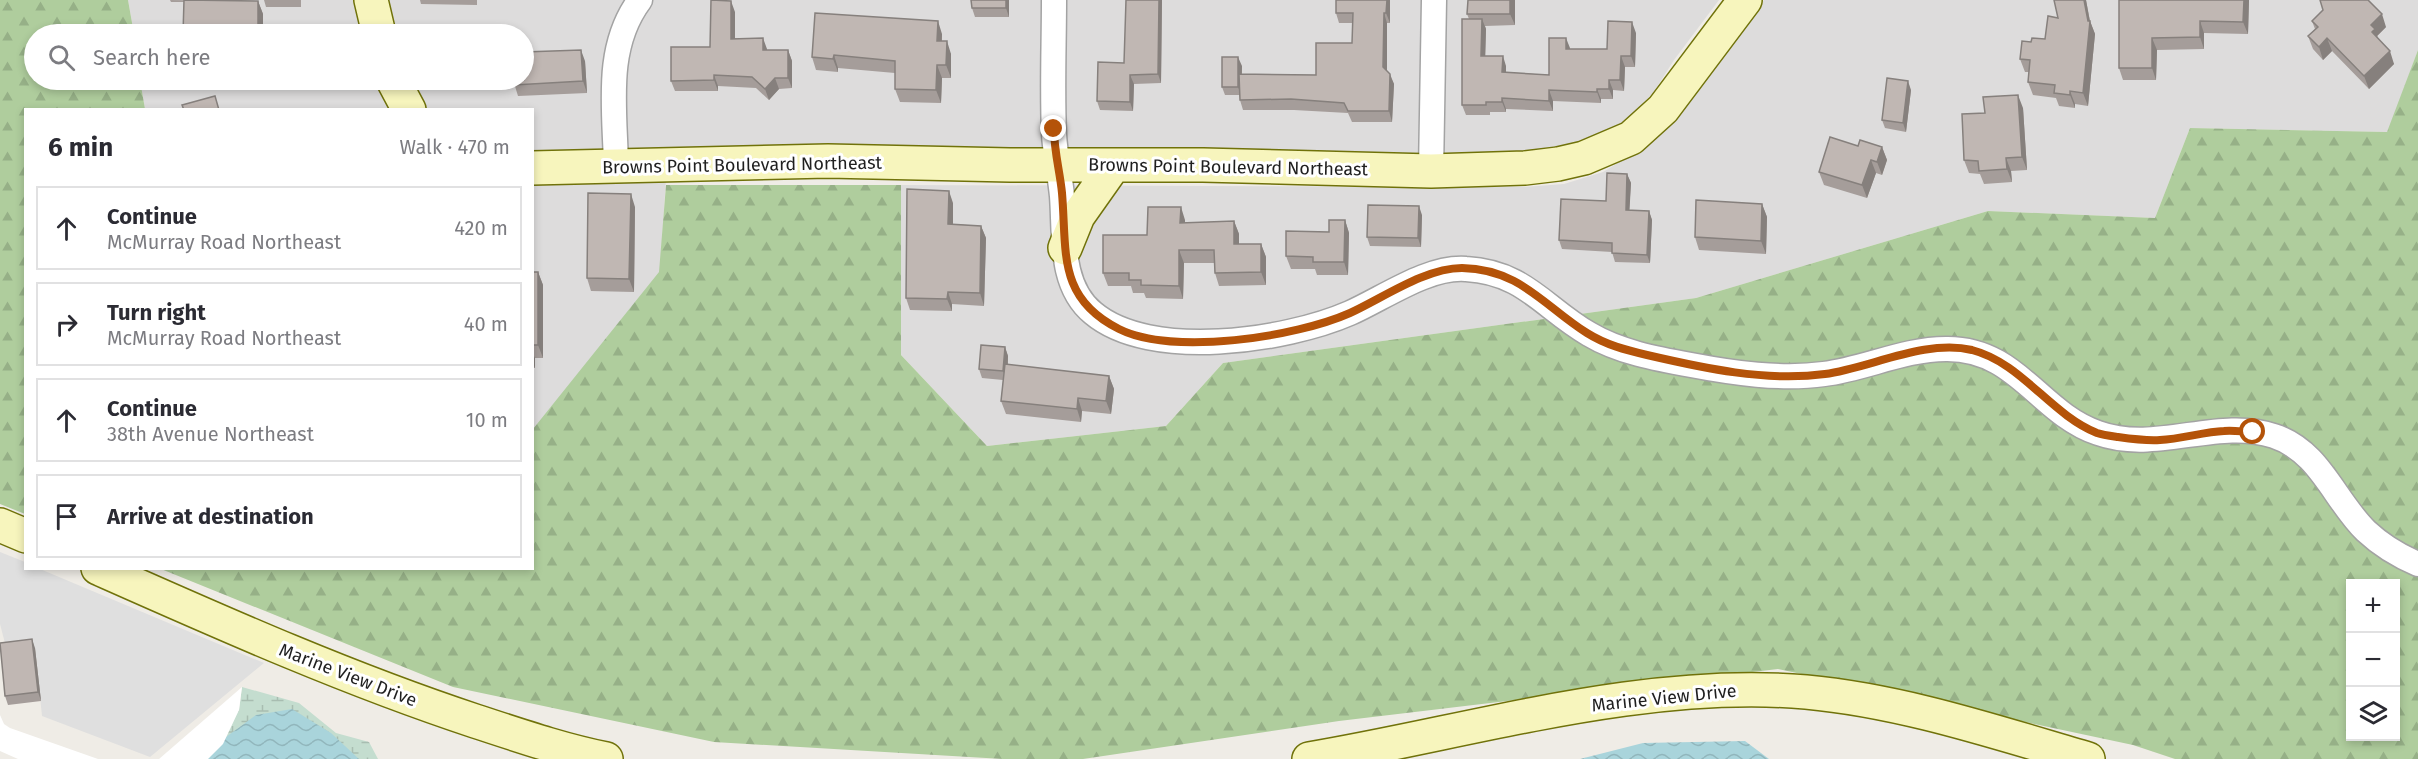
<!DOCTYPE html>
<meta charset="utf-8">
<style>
:root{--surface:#fff;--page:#f7f7f7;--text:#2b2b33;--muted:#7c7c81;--line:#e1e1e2}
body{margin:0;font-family:"Fira Sans",sans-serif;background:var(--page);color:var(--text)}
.controls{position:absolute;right:18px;bottom:18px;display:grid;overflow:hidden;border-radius:0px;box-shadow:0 3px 9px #0003}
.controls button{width:54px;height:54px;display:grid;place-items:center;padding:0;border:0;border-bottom:2px solid var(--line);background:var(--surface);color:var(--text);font:30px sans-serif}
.stop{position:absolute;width:18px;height:18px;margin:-14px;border:4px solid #b45309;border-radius:50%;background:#fff}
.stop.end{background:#b45309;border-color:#fff;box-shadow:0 2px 6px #0008}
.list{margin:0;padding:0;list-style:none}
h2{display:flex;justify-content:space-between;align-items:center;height:78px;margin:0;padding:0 24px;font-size:26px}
h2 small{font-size:20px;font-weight:400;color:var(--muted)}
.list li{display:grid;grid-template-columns:39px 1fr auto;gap:18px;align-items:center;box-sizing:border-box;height:84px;margin:0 12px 12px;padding:0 12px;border:2px solid var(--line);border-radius:0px}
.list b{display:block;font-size:22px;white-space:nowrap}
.list p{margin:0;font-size:20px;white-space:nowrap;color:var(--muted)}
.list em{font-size:20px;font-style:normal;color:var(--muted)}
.icon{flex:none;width:33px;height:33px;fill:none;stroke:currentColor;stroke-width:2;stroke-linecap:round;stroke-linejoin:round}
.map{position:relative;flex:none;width:2418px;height:759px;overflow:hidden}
.search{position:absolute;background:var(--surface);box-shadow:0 3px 9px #0003;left:24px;top:24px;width:510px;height:66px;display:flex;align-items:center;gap:15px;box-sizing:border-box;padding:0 21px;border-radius:33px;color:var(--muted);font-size:22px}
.panel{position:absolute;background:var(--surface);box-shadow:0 3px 9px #0003;left:24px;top:108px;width:510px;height:462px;border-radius:0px}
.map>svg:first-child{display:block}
.residential{fill:#dddcdc}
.forest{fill:url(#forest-firs);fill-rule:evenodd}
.wetland{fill:url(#wetland-marsh)}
.parking{fill:#dfdfdf}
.water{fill:url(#water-waves)}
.pier{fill:#fff}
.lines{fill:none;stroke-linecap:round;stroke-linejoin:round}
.street-casing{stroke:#a3a3a3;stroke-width:27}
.secondary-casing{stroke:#70720a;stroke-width:36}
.street{stroke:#fff;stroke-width:24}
.secondary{stroke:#f7f5bd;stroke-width:33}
.wall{fill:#a59d9a}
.shaded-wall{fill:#86807d}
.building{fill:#c0b7b3;stroke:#86807d;stroke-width:1.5}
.route{stroke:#b45309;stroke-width:8}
.labels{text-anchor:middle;stroke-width:6;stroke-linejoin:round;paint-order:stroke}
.street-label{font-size:18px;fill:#1f1f1f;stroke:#fff}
</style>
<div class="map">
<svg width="2418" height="759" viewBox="0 0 2418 759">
<defs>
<pattern id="forest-firs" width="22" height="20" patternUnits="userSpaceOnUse" patternTransform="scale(1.5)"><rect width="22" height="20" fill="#afcd9d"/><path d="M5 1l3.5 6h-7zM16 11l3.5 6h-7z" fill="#96b087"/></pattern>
<pattern id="wetland-marsh" width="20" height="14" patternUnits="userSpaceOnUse" patternTransform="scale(1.5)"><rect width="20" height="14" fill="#c4ddcf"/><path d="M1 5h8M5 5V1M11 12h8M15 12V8" fill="none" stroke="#a8bdb1"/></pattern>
<pattern id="water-waves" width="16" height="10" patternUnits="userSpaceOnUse" patternTransform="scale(1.5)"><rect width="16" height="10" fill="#a9d4db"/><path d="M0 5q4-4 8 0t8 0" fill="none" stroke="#91b6bc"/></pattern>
</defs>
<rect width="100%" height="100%" fill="#efece6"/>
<!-- residential -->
<path class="residential" d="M 128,0 L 1719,0 L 1674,60 L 1653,93 L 1625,121 L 1592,141 L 1530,156 L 668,148 L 660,272 L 534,430 L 532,110 L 145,109 L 140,80 L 524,80 L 524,34 L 134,34 Z
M 1764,0 L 2418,0 L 2418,50 L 2388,132 L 2190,128 L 2155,218 L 1988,211 L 1696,298 L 1223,363 L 1166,426 L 987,446 L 901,355 L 901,185 L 1523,187 L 1564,184 L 1603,172 L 1641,149 L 1691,96 Z"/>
<!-- forest -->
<path class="forest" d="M 0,0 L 128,0 L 134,34 L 34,34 L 34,80 L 140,80 L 145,109 L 26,110 L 25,514 L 0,504 Z
M 2418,50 L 2418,759 L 2175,759 L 2133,745 L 1778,669 L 1339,721 L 1083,759 L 1003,759 L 714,742 L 453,687 L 161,569 L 532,568 L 533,429 L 659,272 L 666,185 L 901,185 L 901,355 L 987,446 L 1166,426 L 1223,363 L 1696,298 L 1988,211 L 2155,218 L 2190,128 L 2387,132 ZM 2350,584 L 2396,584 L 2396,736 L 2350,736 Z"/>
<!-- wetland -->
<path class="wetland" d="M 242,687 L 299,703 L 336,733 L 369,742 L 378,759 L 208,759 L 239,710 Z"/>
<!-- parking -->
<path class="parking" d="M 0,552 L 25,562 L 26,568 L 40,569 L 264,663 L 150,757 L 42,716 L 35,648 L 7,651 L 0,624 Z"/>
<!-- water -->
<path class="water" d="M 292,709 L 331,733 L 359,759 L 196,759 L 256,715 Z
M 1745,741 L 1769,759 L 1580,759 L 1643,743 Z"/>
<!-- pier -->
<path class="pier" d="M 242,687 L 239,710 L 223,744 L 208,759 L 159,759 Z
M 0,715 L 4,724 L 10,728 L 98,759 L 18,759 L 0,751 Z"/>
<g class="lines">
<!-- street casing -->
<g class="street-casing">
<path id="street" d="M 1054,0 C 1054,44 1052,89 1054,134 C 1055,154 1060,175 1062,196 C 1065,235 1059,285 1093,313 C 1150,361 1286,341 1350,313 C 1384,298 1428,266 1466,269 C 1524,272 1544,308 1589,334 C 1619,352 1657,359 1691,365 C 1733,373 1781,380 1824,374 C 1865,369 1904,349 1946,349 C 2017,348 2039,413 2098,433 C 2156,454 2218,417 2274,436 C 2320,451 2334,500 2366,531 C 2381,545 2399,556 2418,564
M 616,166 C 615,109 604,48 640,0
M 1431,171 L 1434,0"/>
</g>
<!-- secondary casing -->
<g class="secondary-casing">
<path id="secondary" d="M 371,0 L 379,34
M 393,80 L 409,110
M 532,168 L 828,161 L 1010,165 L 1203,165 L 1431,171 L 1525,168 L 1558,164 L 1584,158 L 1631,138 L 1663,109 L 1745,0
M 1065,248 L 1078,216 L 1114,165
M 0,525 L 26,536
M 98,568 C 222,623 345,678 475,721 C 518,735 561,750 606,759
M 1309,759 C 1470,732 1641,678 1806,692 C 1903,701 1995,732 2088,759"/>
</g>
<!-- street -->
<use href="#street" class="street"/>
<!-- secondary -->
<use href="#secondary" class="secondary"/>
</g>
<!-- wall -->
<path class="wall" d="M 170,0 L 258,1 L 263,14 L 263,34 L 184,2 L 171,2 Z
M 264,0 L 301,0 L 301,7 L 266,7 Z
M 420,0 L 477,0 L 477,5 L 421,4 Z
M 1009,0 L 1009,17 L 975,17 L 972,8 Z
M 1162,0 L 1161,83 L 1134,84 L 1133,111 L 1100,110 L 1097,101 L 1124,63 Z
M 1336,0 L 1390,0 L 1390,23 L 1387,23 L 1387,71 L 1394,84 L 1392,122 L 1352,122 L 1348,113 L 1294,110 L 1243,110 L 1240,100 L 1240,95 L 1225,95 L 1222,87 L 1242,66 L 1242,74 L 1316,75 L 1352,43 L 1353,23 L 1339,23 L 1336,13 Z
M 1515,0 L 1515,25 L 1485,26 L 1486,29 L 1485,56 L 1506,66 L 1506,72 L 1549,75 L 1570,49 L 1607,49 L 1636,33 L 1635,67 L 1625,67 L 1624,91 L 1613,90 L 1613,99 L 1601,99 L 1601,103 L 1553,101 L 1553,111 L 1506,109 L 1506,112 L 1490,112 L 1490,115 L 1466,115 L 1462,105 L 1469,19 L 1467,14 Z
M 2054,0 L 2086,0 L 2090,21 L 2095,34 L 2088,106 L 2075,104 L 2075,108 L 2059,106 L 2056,98 L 2033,95 L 2028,82 L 2029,72 L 2025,72 L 2020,59 L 2031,42 L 2045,39 L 2058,18 Z
M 2119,0 L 2249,0 L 2248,34 L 2204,33 L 2204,49 L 2157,50 L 2156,80 L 2123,80 L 2119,68 Z
M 2323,10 L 2386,27 L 2377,36 L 2394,64 L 2369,89 L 2332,51 L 2323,60 L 2313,49 L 2308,36 L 2315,29 L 2312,21 Z
M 735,12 L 735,38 L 767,49 L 767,50 L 788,50 L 792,61 L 792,88 L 779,89 L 769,100 L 756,88 L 718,86 L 718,91 L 675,91 L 671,81 L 710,47 Z
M 942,34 L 942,41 L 951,54 L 951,78 L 942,78 L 941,103 L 900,102 L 895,89 L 895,73 L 838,68 L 838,72 L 816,70 L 812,57 Z
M 585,61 L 587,93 L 518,96 L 514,83 L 436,85 L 434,80 L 524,80 Z
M 1911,90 L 1906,132 L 1885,128 L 1882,120 Z
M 2023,108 L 2027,170 L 2011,171 L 2012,182 L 1984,184 L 1980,174 L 1969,173 L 1964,160 L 1985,113 Z
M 1858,146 L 1882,147 L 1887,160 L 1882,175 L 1876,173 L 1867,198 L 1824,185 L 1819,172 Z
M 1627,174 L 1631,183 L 1629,211 L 1649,211 L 1652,220 L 1650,263 L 1615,262 L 1612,252 L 1562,249 L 1559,240 L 1606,201 Z
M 953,203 L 953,224 L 981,226 L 986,238 L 984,306 L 952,304 L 952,311 L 910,310 L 906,298 Z
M 1762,204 L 1767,217 L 1766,254 L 1699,250 L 1695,237 Z
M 635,207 L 634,292 L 591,291 L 587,278 Z
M 1422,215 L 1421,247 L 1370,246 L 1367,237 Z
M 1185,220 L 1185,223 L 1234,221 L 1239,234 L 1239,244 L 1261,244 L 1266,257 L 1266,285 L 1219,286 L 1215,273 L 1214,263 L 1184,263 L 1183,299 L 1146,298 L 1144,293 L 1133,293 L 1131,286 L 1108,286 L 1103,273 L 1147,235 Z
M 1345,220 L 1349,233 L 1348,275 L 1317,275 L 1315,269 L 1291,269 L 1286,256 L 1329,232 Z
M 532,272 L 538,272 L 543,285 L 543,358 L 535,358 L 535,368 L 532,368 Z
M 1005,347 L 1008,356 L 1008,365 L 1109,376 L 1114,389 L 1111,414 L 1082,411 L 1081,422 L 1006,414 L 1001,401 L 1003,380 L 982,378 L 979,369 Z
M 35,648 L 41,701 L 8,705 L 5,696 Z"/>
<!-- shaded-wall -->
<path class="shaded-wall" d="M 1006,0 L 1009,0 L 1009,17 L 1006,8 Z
M 1159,0 L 1162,0 L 1161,83 L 1158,74 Z
M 1387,0 L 1390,0 L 1390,23 L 1386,13 Z
M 1510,0 L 1515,0 L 1515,25 L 1510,14 Z
M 2084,0 L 2086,0 L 2090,22 L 2090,21 L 2095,34 L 2088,106 L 2083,93 L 2088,21 Z
M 2244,0 L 2249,0 L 2248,34 L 2243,22 Z
M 258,1 L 263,14 L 263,34 L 258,34 Z
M 731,1 L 735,12 L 735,49 L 731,39 Z
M 1384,13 L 1387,23 L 1387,78 L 1383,67 Z
M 2382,14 L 2386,27 L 2377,36 L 2380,42 L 2372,32 L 2371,25 Z
M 1482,19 L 1486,29 L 1485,66 L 1481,56 Z
M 938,21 L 942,34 L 941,54 L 937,41 Z
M 2200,21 L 2204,33 L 2204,49 L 2200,37 Z
M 1632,22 L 1636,33 L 1635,67 L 1631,56 Z
M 763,38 L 767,49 L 767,61 L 763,50 Z
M 1566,38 L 1570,48 L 1570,59 L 1566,49 Z
M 2152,38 L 2157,50 L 2156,80 L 2152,68 Z
M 2327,38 L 2332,51 L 2323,60 L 2319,47 Z
M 947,41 L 951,54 L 951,78 L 946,65 Z
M 581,50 L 585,61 L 587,93 L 583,81 Z
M 788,50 L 792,61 L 792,88 L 788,78 Z
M 2390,51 L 2394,64 L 2369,89 L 2364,76 Z
M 834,55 L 838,68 L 838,72 L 833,59 Z
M 1503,56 L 1506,66 L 1506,83 L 1502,72 Z
M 1621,56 L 1625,67 L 1624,91 L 1620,80 Z
M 1238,57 L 1242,66 L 1241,95 L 1238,87 Z
M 937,65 L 942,78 L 941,103 L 936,90 Z
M 1390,74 L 1394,84 L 1392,122 L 1389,111 Z
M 714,75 L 718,86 L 718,91 L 714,80 Z
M 1130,75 L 1134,84 L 1133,111 L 1130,102 Z
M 775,78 L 779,89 L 769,100 L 765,89 Z
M 1609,80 L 1613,90 L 1613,99 L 1609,89 Z
M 1908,81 L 1911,90 L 1906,132 L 1903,123 Z
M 1597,89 L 1601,99 L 1601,103 L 1597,92 Z
M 1549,90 L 1553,101 L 1553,111 L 1549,101 Z
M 2070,91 L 2075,104 L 2075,108 L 2070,95 Z
M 2018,95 L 2023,108 L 2027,170 L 2022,157 Z
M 1502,98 L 1506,109 L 1506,112 L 1502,102 Z
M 1882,147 L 1887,160 L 1882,175 L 1877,162 Z
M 2006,158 L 2011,171 L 2012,182 L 2007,169 Z
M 1871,160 L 1876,173 L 1867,198 L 1862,185 Z
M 1627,174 L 1631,183 L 1629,219 L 1626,210 Z
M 949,191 L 953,203 L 953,236 L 948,224 Z
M 631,194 L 635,207 L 634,292 L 629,279 Z
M 1762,204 L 1767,217 L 1766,254 L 1761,241 Z
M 1419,206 L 1422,215 L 1421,247 L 1418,238 Z
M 1181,207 L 1185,220 L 1185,236 L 1180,223 Z
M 1649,211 L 1652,220 L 1650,263 L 1647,255 Z
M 1345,220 L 1349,233 L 1348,275 L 1344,262 Z
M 1234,221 L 1239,234 L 1239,257 L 1234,244 Z
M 981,226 L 986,238 L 984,306 L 980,293 Z
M 1261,244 L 1266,257 L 1266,285 L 1261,272 Z
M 1179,250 L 1184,263 L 1183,299 L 1179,286 Z
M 538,272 L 543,285 L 543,358 L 538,345 Z
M 948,292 L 952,304 L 952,311 L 947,299 Z
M 1005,347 L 1008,356 L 1007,380 L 1003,371 Z
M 532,352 L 535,358 L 535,368 L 532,362 Z
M 1109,376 L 1114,389 L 1111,414 L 1106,401 Z
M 1078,398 L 1082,411 L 1081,422 L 1077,409 Z
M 32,639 L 35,648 L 41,701 L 38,692 Z"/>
<!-- building -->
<path class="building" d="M 184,0 L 258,1 L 258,34 L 183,34 Z
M 711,0 L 731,1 L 731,39 L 763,38 L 763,50 L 788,50 L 788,78 L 775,78 L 765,89 L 752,77 L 714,75 L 714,80 L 671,81 L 671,47 L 710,47 Z
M 971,0 L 1006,0 L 1006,8 L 972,8 Z
M 1126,0 L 1159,0 L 1158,74 L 1130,75 L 1130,102 L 1097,101 L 1098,62 L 1124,63 Z
M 1336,0 L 1387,0 L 1386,13 L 1384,13 L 1383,67 L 1390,74 L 1389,111 L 1348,111 L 1344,103 L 1291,99 L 1240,100 L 1239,74 L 1316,75 L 1316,43 L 1352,43 L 1353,13 L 1336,13 Z
M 1468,0 L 1510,0 L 1510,14 L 1467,14 Z
M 2054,0 L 2084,0 L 2088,21 L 2090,21 L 2083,93 L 2070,91 L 2070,95 L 2054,93 L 2055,85 L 2028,82 L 2030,60 L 2020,59 L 2022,41 L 2031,42 L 2032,38 L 2045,39 L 2048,16 L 2058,18 Z
M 2119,0 L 2244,0 L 2243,22 L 2200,21 L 2200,37 L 2152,38 L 2152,68 L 2119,68 Z
M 2320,0 L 2368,0 L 2382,14 L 2371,25 L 2375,29 L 2372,32 L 2390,51 L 2364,76 L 2327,38 L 2319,47 L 2308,36 L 2318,27 L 2312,21 L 2323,10 Z
M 815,13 L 938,21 L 937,41 L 947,41 L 946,65 L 937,65 L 936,90 L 895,89 L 895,61 L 834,55 L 833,59 L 812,57 Z
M 1462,19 L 1482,19 L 1481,56 L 1503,56 L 1502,72 L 1549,75 L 1549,38 L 1566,38 L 1566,49 L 1607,49 L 1608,21 L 1632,22 L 1631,56 L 1621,56 L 1620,80 L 1609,80 L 1609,89 L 1597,89 L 1597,92 L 1549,90 L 1549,101 L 1502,98 L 1502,102 L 1486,102 L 1486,105 L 1462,105 Z
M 581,50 L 583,81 L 514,85 L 514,80 L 524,80 L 524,52 Z
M 1222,57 L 1238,57 L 1238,87 L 1222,87 Z
M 1887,78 L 1908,81 L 1903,123 L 1882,120 Z
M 2018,95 L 2022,157 L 2006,158 L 2007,169 L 1979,171 L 1978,161 L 1964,160 L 1962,114 L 1985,113 L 1983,97 Z
M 215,96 L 219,110 L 184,110 L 182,105 Z
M 1830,137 L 1858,146 L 1860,140 L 1882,147 L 1877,162 L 1871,160 L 1862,185 L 1819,172 Z
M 1607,173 L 1627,174 L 1626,210 L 1649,211 L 1647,255 L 1612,253 L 1612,243 L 1559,240 L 1561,199 L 1606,201 Z
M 907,189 L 949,191 L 948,224 L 981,226 L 980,293 L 948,292 L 947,299 L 906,298 Z
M 588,193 L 631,194 L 629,279 L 587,278 Z
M 1696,200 L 1762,204 L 1761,241 L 1695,237 Z
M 1368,205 L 1419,206 L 1418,238 L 1367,237 Z
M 1148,207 L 1181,207 L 1180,223 L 1234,221 L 1234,244 L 1261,244 L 1261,272 L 1215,273 L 1214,250 L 1179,250 L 1179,286 L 1141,285 L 1141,280 L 1129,280 L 1129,273 L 1103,273 L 1103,235 L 1147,235 Z
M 1329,220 L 1345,220 L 1344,262 L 1313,262 L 1313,257 L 1286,256 L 1286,231 L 1329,232 Z
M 532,272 L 538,272 L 538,345 L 532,345 Z
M 981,345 L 1005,347 L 1003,371 L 979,369 Z
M 1005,364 L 1109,376 L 1106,401 L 1078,398 L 1077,409 L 1001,401 Z
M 32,639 L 38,692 L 5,696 L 0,643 Z"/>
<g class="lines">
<!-- route -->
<path class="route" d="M 1054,129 C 1054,151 1060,172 1062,193 C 1067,252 1057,298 1119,329 C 1173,356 1296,337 1350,313 C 1383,298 1425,268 1462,268 C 1520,269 1544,306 1587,333 C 1606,345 1626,350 1647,355 C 1703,368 1766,382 1825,374 C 1870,368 1925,339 1972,350 C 2022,363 2050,414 2097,433 C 2103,435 2111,436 2118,437 C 2132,439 2146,441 2160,440 C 2182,439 2203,432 2224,431 C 2234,430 2244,432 2253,432"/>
</g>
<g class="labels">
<!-- street labels -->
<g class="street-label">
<text transform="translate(742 165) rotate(-1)" y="6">Browns Point Boulevard Northeast</text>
<text transform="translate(1228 167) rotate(1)" y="6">Browns Point Boulevard Northeast</text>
<text transform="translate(348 675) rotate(21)" y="6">Marine View Drive</text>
<text transform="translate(1664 698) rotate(-6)" y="6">Marine View Drive</text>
</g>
</g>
</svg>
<div class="controls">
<button>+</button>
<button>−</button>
<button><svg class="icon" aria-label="layers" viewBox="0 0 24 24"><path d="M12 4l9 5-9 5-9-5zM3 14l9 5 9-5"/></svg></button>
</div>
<div class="stop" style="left:2253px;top:432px"></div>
<div class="stop end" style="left:1054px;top:129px"></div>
<div class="search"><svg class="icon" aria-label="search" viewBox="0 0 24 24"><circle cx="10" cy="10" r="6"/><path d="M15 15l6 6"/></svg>Search here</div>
<section class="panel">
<h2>6 min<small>Walk · 470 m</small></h2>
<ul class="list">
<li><svg class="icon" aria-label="ahead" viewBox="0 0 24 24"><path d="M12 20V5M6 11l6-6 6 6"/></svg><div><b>Continue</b><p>McMurray Road Northeast</p></div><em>420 m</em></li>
<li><svg class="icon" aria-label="right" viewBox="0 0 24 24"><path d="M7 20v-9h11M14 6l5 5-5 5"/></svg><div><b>Turn right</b><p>McMurray Road Northeast</p></div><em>40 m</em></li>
<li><svg class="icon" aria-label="ahead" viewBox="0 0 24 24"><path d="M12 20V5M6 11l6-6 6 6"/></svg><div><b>Continue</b><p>38th Avenue Northeast</p></div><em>10 m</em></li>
<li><svg class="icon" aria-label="arrive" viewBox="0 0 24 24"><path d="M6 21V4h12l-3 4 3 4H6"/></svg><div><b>Arrive at destination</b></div></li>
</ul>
</section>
</div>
